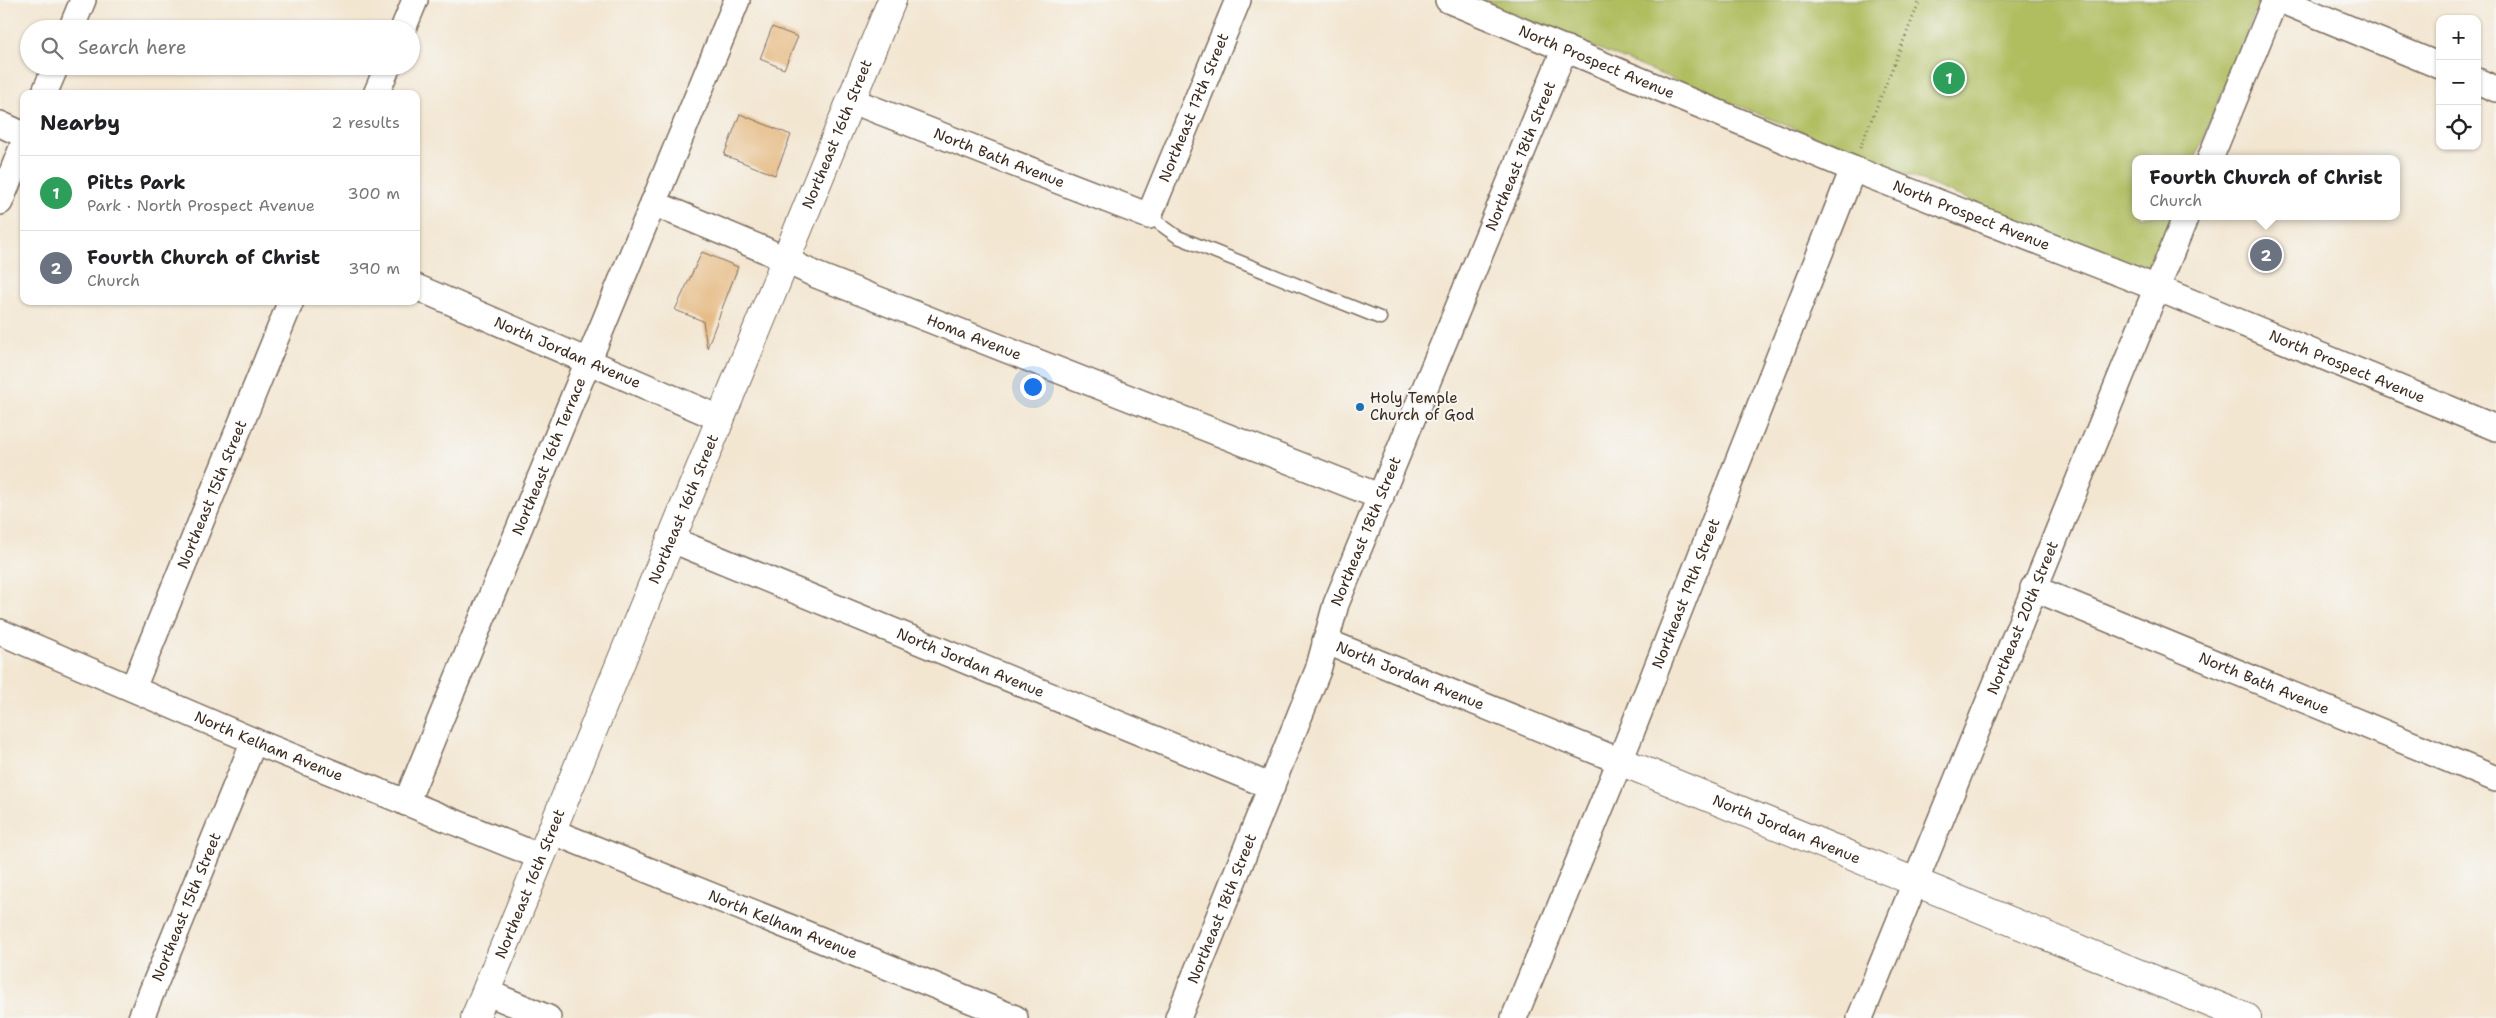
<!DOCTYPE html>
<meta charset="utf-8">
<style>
:root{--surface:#fff;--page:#f6f6f6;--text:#202124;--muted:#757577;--line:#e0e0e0;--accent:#d93025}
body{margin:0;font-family:"Shantell Sans",sans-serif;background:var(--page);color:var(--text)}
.controls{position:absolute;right:15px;top:15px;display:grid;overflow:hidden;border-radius:10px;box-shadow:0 1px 4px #0004}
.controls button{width:45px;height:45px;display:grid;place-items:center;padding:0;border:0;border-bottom:1px solid var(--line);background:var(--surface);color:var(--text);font:25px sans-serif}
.you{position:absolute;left:1032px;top:386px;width:18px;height:18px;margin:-12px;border:4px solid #fff;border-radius:50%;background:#1a73e8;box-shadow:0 0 0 8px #1a73e833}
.badge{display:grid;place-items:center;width:32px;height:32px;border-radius:50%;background:var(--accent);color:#fff;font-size:16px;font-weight:700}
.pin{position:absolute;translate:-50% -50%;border:2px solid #fff;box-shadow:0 1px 5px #0006}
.popup{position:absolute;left:2132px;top:155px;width:268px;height:65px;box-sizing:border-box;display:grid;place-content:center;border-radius:10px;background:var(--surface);filter:drop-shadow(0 1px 4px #0005);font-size:16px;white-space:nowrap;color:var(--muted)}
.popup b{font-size:19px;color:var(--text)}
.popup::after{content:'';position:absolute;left:50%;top:100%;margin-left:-10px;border:10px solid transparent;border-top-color:var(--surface)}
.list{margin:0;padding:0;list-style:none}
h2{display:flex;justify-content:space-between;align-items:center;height:65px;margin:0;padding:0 20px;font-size:21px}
h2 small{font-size:16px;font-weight:400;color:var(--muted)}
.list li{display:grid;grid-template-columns:32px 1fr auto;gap:15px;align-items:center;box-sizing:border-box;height:75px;padding:0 20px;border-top:1px solid var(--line)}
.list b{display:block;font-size:19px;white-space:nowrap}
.list p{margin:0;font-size:16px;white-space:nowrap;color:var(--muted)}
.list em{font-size:16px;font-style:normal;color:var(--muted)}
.icon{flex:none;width:28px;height:28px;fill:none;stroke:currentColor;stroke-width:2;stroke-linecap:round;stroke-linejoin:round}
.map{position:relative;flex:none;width:2496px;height:1018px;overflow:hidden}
.search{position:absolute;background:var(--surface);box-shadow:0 1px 4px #0004;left:20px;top:20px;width:400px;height:55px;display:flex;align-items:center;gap:12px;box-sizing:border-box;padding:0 18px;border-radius:28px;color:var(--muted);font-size:19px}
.panel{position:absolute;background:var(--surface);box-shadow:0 1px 4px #0004;left:20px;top:90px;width:400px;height:215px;border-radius:10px}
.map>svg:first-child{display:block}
.green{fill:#b0be61;stroke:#767440}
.building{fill:#e6bb85}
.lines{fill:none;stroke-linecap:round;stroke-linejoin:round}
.service-casing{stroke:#7b6c5d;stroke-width:15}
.minor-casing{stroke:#7b6c5d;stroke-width:28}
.tertiary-casing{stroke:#7b6c5d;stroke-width:30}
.path{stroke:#7b6c5d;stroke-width:3;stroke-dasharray:1 4;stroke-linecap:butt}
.service{stroke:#fff;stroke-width:12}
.minor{stroke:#fff;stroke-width:25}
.tertiary{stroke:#fff;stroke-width:28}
.poi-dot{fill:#1f6fb2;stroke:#f6f6f2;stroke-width:2}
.labels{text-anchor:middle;stroke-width:4;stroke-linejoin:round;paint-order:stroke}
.street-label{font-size:15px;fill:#3b2a1e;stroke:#f6f6f2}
.poi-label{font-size:15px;fill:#3b2a1e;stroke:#f6f6f2;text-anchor:start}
</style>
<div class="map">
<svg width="2496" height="1018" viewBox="0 0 2496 1018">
<rect width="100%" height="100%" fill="#f6f6f2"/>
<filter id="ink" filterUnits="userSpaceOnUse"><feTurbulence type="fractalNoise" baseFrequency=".02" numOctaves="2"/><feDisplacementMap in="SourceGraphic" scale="10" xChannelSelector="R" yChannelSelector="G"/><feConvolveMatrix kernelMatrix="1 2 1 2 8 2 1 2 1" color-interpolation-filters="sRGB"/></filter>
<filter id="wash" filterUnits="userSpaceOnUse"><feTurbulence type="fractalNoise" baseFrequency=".0096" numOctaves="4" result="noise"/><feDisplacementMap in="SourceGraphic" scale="20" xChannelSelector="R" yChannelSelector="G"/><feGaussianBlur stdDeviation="1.12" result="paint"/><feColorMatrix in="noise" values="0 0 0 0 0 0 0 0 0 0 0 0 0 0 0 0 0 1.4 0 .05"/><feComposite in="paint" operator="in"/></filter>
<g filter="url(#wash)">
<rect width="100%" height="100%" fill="#f3e6d1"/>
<!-- green -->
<path class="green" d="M 1479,0 L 2260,0 L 2195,159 L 2136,159 L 2136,216 L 2172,216 L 2155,256 L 2144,269 L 2133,267 Z"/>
<g id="blocks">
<!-- building -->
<path class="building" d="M 772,27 L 798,37 L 784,69 L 760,59 Z
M 740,114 L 791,135 L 775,175 L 724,155 Z
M 702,252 L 738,267 L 707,348 L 703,321 L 675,310 Z"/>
</g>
</g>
<g filter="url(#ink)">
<use href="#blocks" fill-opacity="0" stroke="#7b6c5d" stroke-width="1"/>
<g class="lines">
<!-- service casing -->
<g class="service-casing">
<path id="service" d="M 1149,216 L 1178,237 L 1380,318"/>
</g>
<!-- minor casing -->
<g class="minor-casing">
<g id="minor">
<path id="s1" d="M 1448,0 L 1853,169 L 2157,288 L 2496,428"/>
<path d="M 2280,0 L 2440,66"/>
<path d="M 71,29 L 83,0"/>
<path d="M 403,29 L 415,0"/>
<path d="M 2477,81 L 2496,89"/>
<path d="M 44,94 L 56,66"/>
<path d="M 376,94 L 388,66"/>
<path id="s2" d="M 850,100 L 1149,216 L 1238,0"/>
<path d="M 0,124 L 24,135"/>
<path d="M 2210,159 L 2275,0"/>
<path d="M 0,202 L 24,143"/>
<path id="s3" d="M 653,203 L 765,250 L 816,275 L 1381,497"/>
<path id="s4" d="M 416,287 L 719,418"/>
<path id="s5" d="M 670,539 L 1272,787"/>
<path id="s6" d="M 2033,588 L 2496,779"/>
<path id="s7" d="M 0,632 L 254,741 L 541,857"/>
<path id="s8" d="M 1325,641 L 1620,761"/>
<path id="s9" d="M 133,688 L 291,301"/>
<path id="s10" d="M 406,803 L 737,0"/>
<path id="s11" d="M 551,831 L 1015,1018"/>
<path d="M 486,992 L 548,1018"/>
<path id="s12" d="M 141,1018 L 254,741"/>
<path id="s13" d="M 1178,1018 L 1318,670 L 1336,604 L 1565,48"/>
<path id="s14" d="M 1514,1018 L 1620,761 L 1853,169"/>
<path id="s15" d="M 1860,1018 L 2186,216"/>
</g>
</g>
<!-- tertiary casing -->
<g class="tertiary-casing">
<g id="tertiary">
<path id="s16" d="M 1620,761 L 2247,1018"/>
<path id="s17" d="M 475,1018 L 892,0"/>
</g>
</g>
<!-- path -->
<path class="path" d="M 1860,148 L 1920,0"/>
<!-- service -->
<use href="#service" class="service"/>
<!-- minor -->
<use href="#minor" class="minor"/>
<!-- tertiary -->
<use href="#tertiary" class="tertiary"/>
</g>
</g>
<!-- markers -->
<circle class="poi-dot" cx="1360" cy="407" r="5"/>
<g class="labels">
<!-- street labels -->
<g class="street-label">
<text dy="5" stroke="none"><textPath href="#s1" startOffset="161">North Prospect Avenue</textPath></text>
<text dy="5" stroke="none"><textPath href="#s2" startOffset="438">Northeast 17th Street</textPath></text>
<text dy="5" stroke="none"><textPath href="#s17" startOffset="955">Northeast 16th Street</textPath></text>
<text dy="5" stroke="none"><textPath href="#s13" startOffset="928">Northeast 18th Street</textPath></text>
<text dy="5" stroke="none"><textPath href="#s2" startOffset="160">North Bath Avenue</textPath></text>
<text dy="5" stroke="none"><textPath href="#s1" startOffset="566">North Prospect Avenue</textPath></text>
<text dy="5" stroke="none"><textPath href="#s3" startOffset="348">Homa Avenue</textPath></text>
<text dy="5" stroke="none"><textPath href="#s4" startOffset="165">North Jordan Avenue</textPath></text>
<text dy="5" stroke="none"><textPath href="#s1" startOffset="971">North Prospect Avenue</textPath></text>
<text dy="5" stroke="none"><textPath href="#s10" startOffset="375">Northeast 16th Terrace</textPath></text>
<text dy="5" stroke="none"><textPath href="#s9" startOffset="209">Northeast 15th Street</textPath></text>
<text dy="5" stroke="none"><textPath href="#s17" startOffset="550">Northeast 16th Street</textPath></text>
<text dy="5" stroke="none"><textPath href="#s13" startOffset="522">Northeast 18th Street</textPath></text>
<text dy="5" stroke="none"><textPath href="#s14" startOffset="458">Northeast 19th Street</textPath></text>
<text dy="5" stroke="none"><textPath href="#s15" startOffset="432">Northeast 20th Street</textPath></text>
<text dy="5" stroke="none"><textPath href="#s5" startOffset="325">North Jordan Avenue</textPath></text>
<text dy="5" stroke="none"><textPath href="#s8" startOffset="92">North Jordan Avenue</textPath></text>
<text dy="5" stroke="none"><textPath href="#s6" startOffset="250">North Bath Avenue</textPath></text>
<text dy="5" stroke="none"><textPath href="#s7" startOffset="292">North Kelham Avenue</textPath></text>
<text dy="5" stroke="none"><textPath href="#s16" startOffset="180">North Jordan Avenue</textPath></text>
<text dy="5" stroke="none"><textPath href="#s17" startOffset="145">Northeast 16th Street</textPath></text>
<text dy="5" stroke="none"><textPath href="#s12" startOffset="120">Northeast 15th Street</textPath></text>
<text dy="5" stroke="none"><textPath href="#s13" startOffset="118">Northeast 18th Street</textPath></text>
<text dy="5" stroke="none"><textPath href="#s11" startOffset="250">North Kelham Avenue</textPath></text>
</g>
<!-- poi labels -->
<g class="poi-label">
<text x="1370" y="403">Holy Temple<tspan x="1370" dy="17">Church of God</tspan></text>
</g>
</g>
</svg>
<div class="controls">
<button>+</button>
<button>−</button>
<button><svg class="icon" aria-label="locate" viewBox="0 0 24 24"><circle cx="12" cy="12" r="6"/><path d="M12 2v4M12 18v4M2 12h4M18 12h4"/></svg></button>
</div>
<div class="you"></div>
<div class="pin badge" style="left:1949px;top:78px;background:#2e9e5b">1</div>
<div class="pin badge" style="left:2266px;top:255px;background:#6b7280">2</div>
<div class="popup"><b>Fourth Church of Christ</b>Church</div>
<div class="search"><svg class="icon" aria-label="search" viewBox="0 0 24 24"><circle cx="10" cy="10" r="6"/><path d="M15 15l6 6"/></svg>Search here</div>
<section class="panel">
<h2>Nearby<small>2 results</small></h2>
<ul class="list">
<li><span class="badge" style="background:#2e9e5b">1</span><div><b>Pitts Park</b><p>Park · North Prospect Avenue</p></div><em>300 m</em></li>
<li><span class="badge" style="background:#6b7280">2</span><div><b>Fourth Church of Christ</b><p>Church</p></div><em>390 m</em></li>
</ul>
</section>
</div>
